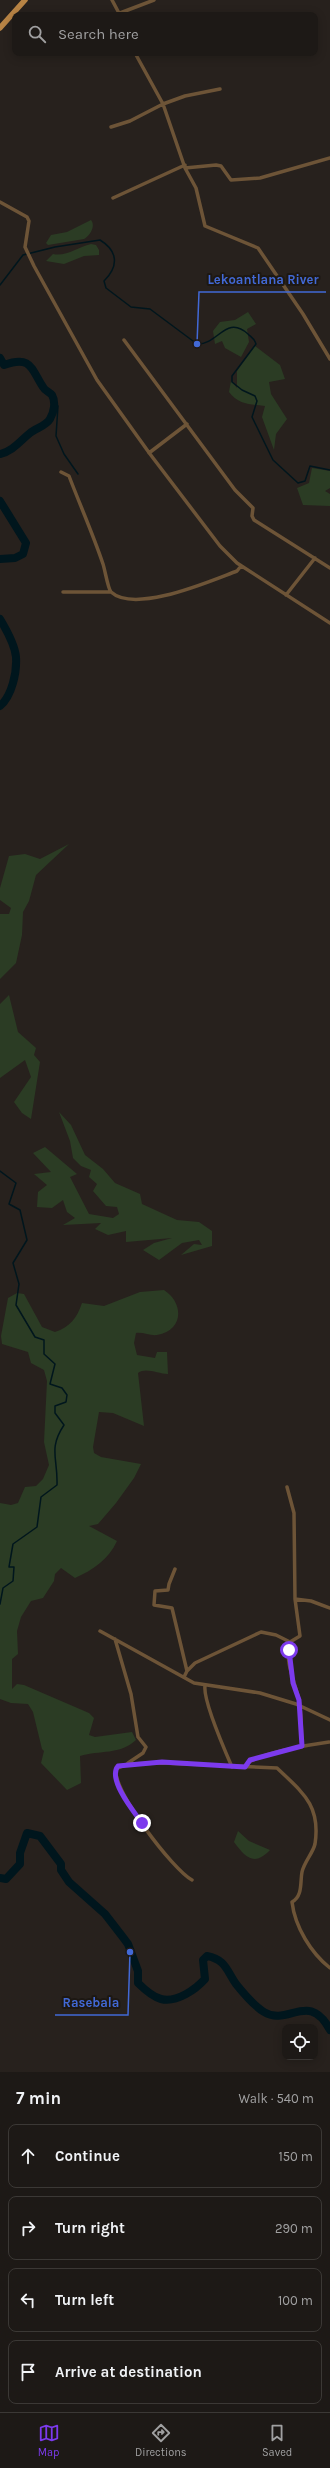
<!DOCTYPE html>
<meta charset="utf-8">
<style>
:root{--surface:#1d1916;--page:#2a2623;--text:#f1f3f6;--muted:#a0a0a1;--line:#3b3835;--accent:#7c3aed}
body{margin:0;font-family:Karla,sans-serif;background:var(--page);color:var(--text)}
.controls{position:absolute;right:12px;bottom:12px;display:grid;overflow:hidden;border-radius:8px;box-shadow:0 2px 10px #0003}
.controls button{width:36px;height:36px;display:grid;place-items:center;padding:0;border:0;border-bottom:1px solid var(--line);background:var(--surface);color:var(--text);font:20px sans-serif}
.stop{position:absolute;width:12px;height:12px;margin:-9px;border:3px solid #7c3aed;border-radius:50%;background:#fff}
.stop.end{background:#7c3aed;border-color:#fff;box-shadow:0 1px 4px #0008}
.list{margin:0;padding:0;list-style:none}
h2{display:flex;justify-content:space-between;align-items:center;height:52px;margin:0;padding:0 16px;font-size:17px}
h2 small{font-size:13px;font-weight:400;color:var(--muted)}
.list li{display:grid;grid-template-columns:26px 1fr auto;gap:12px;align-items:center;box-sizing:border-box;height:64px;margin:0 8px 8px;padding:0 8px;border:1px solid var(--line);border-radius:8px}
.list b{display:block;font-size:15px;white-space:nowrap}
.list em{font-size:13px;font-style:normal;color:var(--muted)}
.icon{flex:none;width:22px;height:22px;fill:none;stroke:currentColor;stroke-width:2;stroke-linecap:round;stroke-linejoin:round}
.map{position:relative;flex:none;width:330px;height:2072px;overflow:hidden}
.search{position:absolute;background:var(--surface);box-shadow:0 2px 10px #0003;left:12px;right:12px;top:12px;height:44px;display:flex;align-items:center;gap:10px;box-sizing:border-box;padding:0 14px;border-radius:8px;color:var(--muted);font-size:15px}
.sheet{height:340px;background:var(--surface)}
nav{display:flex;justify-content:space-around;align-items:center;box-sizing:border-box;height:56px;border-top:1px solid var(--line);background:var(--surface);font-size:11px;color:var(--muted)}
nav a{display:grid;justify-items:center;gap:2px}
nav .on{color:var(--accent)}
.map>svg:first-child{display:block}
.green{fill:#2b3c24}
.lines{fill:none;stroke-linecap:round;stroke-linejoin:round}
.stream{stroke:#00161d;stroke-width:1.5}
.river{stroke:#00161d;stroke-width:8}
.minor{stroke:#6d5437;stroke-width:3.5}
.primary{stroke:#b88445;stroke-width:5.5}
.route{stroke:#7c3aed;stroke-width:5}
.leader{fill:none;stroke:#4269d6;stroke-width:1.5}
.callout-dot{fill:#4269d6;stroke:#1d1813;stroke-width:1.5}
.callout-label{font-size:13px;text-anchor:middle;font-weight:bold;fill:#4269d6;stroke:#1d1813;stroke-width:4;stroke-linejoin:round;paint-order:stroke}
</style>
<div class="map">
<svg width="330" height="2072" viewBox="0 0 330 2072">
<rect width="100%" height="100%" fill="#27211d"/>
<!-- green -->
<path class="green" d="M 91,220 C 96,226 90,236 84,239 L 48,245 L 46,243 L 51,235 L 67,232 Z
M 91,244 L 96,245 L 99,250 L 99,255 L 84,256 L 64,264 L 46,261 L 53,254 C 66,257 78,247 91,244 Z
M 248,312 L 256,324 L 247,329 L 249,342 L 241,357 L 225,348 L 222,341 L 215,344 L 213,331 L 220,322 L 235,320 Z
M 255,346 L 280,365 L 285,379 L 269,382 L 271,394 L 287,419 L 276,434 L 274,450 L 262,417 L 265,406 C 250,404 239,405 229,392 L 231,381 L 237,388 L 237,371 Z
M 312,468 L 330,471 L 330,488 L 325,491 L 330,494 L 330,506 L 303,505 L 297,488 L 309,483 Z
M 69,844 L 36,875 L 29,901 L 23,912 L 22,935 L 16,963 L 0,979 L 0,914 L 9,914 L 11,908 L 0,900 L 0,888 L 9,856 L 25,854 L 40,859 Z
M 9,995 L 18,1032 L 36,1048 L 34,1055 L 40,1062 L 31,1119 L 22,1113 L 14,1102 L 31,1077 L 25,1060 L 0,1078 L 0,1004 Z
M 59,1112 L 71,1125 L 85,1155 L 103,1169 L 115,1183 L 140,1194 L 142,1204 L 177,1220 L 199,1222 L 212,1231 L 212,1246 L 181,1255 L 194,1244 L 202,1245 L 199,1240 L 182,1243 L 159,1260 L 143,1250 L 154,1243 L 172,1238 L 126,1242 L 126,1231 L 108,1235 L 95,1229 L 101,1223 L 63,1225 L 75,1218 L 67,1212 L 63,1200 L 52,1208 L 37,1207 L 38,1192 L 47,1185 L 34,1174 L 51,1172 L 33,1153 L 45,1147 L 77,1174 L 70,1177 L 89,1214 L 113,1218 L 119,1214 L 117,1207 L 106,1206 L 93,1191 L 97,1184 L 89,1177 L 91,1170 L 81,1166 L 73,1158 L 70,1141 Z
M 164,1290 C 184,1303 184,1330 157,1335 C 151,1336 143,1332 136,1333 L 134,1343 L 137,1355 L 155,1358 L 157,1352 L 167,1352 L 168,1374 C 158,1374 146,1367 138,1373 L 144,1426 L 113,1413 L 99,1412 L 93,1447 L 94,1453 L 101,1457 L 141,1464 L 134,1478 L 116,1503 L 98,1524 L 89,1526 L 117,1541 C 109,1559 93,1570 75,1578 L 61,1568 L 55,1574 L 54,1581 L 43,1598 L 31,1601 L 21,1617 L 17,1631 L 18,1654 L 12,1659 L 12,1689 L 17,1684 L 24,1685 L 89,1713 L 94,1718 L 89,1735 L 95,1737 L 132,1732 L 136,1740 C 120,1755 100,1750 80,1756 L 81,1783 L 67,1790 L 41,1763 L 44,1751 L 42,1749 L 33,1712 L 28,1704 L 11,1703 L 0,1699 L 0,1503 L 11,1505 L 18,1503 L 25,1487 L 36,1486 L 43,1479 L 49,1465 L 44,1442 L 47,1381 L 44,1370 L 31,1363 L 28,1352 L 2,1344 L 1,1336 L 8,1298 L 17,1293 L 24,1294 L 42,1327 L 55,1332 C 70,1327 77,1318 82,1303 L 104,1306 L 140,1292 Z
M 238,1831 L 249,1841 L 270,1850 C 254,1867 245,1857 234,1842 Z"/>
<g class="lines">
<!-- stream -->
<path class="stream" d="M 0,285 L 23,255 L 55,247 L 100,240 C 118,251 119,266 104,281 L 106,288 L 131,307 L 150,309 L 197,344 C 218,345 226,314 248,334 C 251,337 255,339 256,344 L 232,376 L 232,382 L 242,390 L 255,396 L 257,401 L 252,417 L 273,460 L 298,483 L 305,481 L 310,466 L 330,470
M 55,403 L 58,406 L 56,436 L 64,454 L 78,474
M 0,1171 L 16,1183 L 9,1204 L 20,1210 L 27,1240 L 13,1263 L 19,1284 L 16,1305 L 35,1337 L 44,1340 L 44,1354 L 55,1364 L 50,1384 L 62,1388 L 67,1395 L 66,1402 L 55,1406 L 55,1413 L 64,1425 C 48,1449 58,1458 57,1485 L 41,1497 L 37,1527 L 13,1544 L 9,1567 L 14,1567 L 13,1581 L 3,1588 L 0,1604"/>
<!-- river -->
<path class="river" d="M 0,358 L 4,365 C 32,355 31,369 43,387 C 45,391 50,392 52,395 C 56,402 54,412 50,419 C 46,426 36,428 30,433 C 20,441 13,451 0,454
M 0,501 L 26,543 L 23,554 L 15,558 L 0,559
M 0,619 C 6,629 15,645 16,657 C 17,672 12,696 0,706
M 0,1878 L 6,1879 L 20,1864 L 20,1853 L 27,1833 L 40,1836 L 61,1864 L 61,1870 L 69,1882 L 105,1914 L 122,1936 L 128,1944 L 138,1971 L 138,1983 C 144,1989 153,1997 161,1999 C 177,2003 196,1989 205,1979 L 203,1960 L 207,1956 C 225,1959 227,1971 236,1984 C 244,1994 253,2005 264,2012 C 288,2027 309,1990 330,2030"/>
<!-- minor -->
<path class="minor" d="M 112,0 L 120,15
M 120,13 L 154,0
M 135,53 L 163,104 L 185,168 L 216,165 L 221,166 L 231,180 L 260,178 L 330,158
M 111,127 L 130,121 L 163,104 L 185,96 L 220,89
M 185,168 L 196,188 L 205,226 L 258,248 L 303,314 L 330,359
M 113,198 L 185,165
M 0,202 L 27,217 L 29,221 L 25,247 L 34,266 L 97,380 L 150,454 L 220,546 L 237,563 L 330,623
M 124,340 L 235,490 L 253,508 L 252,516 L 254,520 L 330,568
M 149,453 L 187,424
M 61,472 L 69,476 C 80,505 93,534 103,564 C 105,570 108,589 111,592 C 135,614 210,581 237,571 L 241,566
M 63,592 L 111,592
M 286,595 L 315,558
M 287,1487 L 294,1513 L 295,1599 L 300,1636 L 290,1642 C 284,1661 295,1682 299,1700 C 302,1713 301,1732 302,1746
M 175,1569 L 169,1584 L 168,1590 L 155,1591 L 154,1605 L 172,1608 L 187,1671 L 184,1677
M 295,1599 L 311,1601 L 330,1608
M 100,1631 L 194,1683 L 260,1693 L 296,1704 L 330,1720
M 115,1639 L 131,1694 L 138,1737 L 146,1747 L 143,1753 L 128,1763
M 187,1671 L 195,1663 L 261,1632 L 276,1635 L 290,1642
M 205,1686 C 203,1700 225,1751 232,1767
M 245,1767 C 249,1754 314,1744 329,1742
M 192,1880 C 173,1870 112,1790 116,1769 L 127,1764 L 162,1763 L 277,1768 C 302,1792 321,1805 315,1844 C 313,1853 304,1862 302,1872 C 300,1882 303,1896 292,1902 C 295,1927 311,1953 330,1968"/>
<!-- primary -->
<path class="primary" d="M 0,28 L 25,0"/>
</g>
<g class="lines">
<!-- route -->
<path class="route" d="M 142,1823 C 134,1812 107,1779 118,1766 L 162,1762 L 245,1767 L 250,1760 L 302,1746 L 299,1700 L 293,1683 L 289,1650"/>
</g>
<!-- callouts -->
<path class="leader" d="M197 344L199 292H326M130 1952L128 2015H55"/>
<g class="callout-dot">
<circle cx="197" cy="344" r="4"/>
<circle cx="130" cy="1952" r="4"/>
</g>
<g class="callout-label">
<text x="263" y="284">Lekoantlana River</text>
<text x="91" y="2007">Rasebala</text>
</g>
</svg>
<div class="controls">
<button><svg class="icon" aria-label="locate" viewBox="0 0 24 24"><circle cx="12" cy="12" r="6"/><path d="M12 2v4M12 18v4M2 12h4M18 12h4"/></svg></button>
</div>
<div class="stop" style="left:289px;top:1650px"></div>
<div class="stop end" style="left:142px;top:1823px"></div>
<div class="search"><svg class="icon" aria-label="search" viewBox="0 0 24 24"><circle cx="10" cy="10" r="6"/><path d="M15 15l6 6"/></svg>Search here</div>
</div>
<section class="sheet">
<h2>7 min<small>Walk · 540 m</small></h2>
<ul class="list">
<li><svg class="icon" aria-label="ahead" viewBox="0 0 24 24"><path d="M12 20V5M6 11l6-6 6 6"/></svg><div><b>Continue</b></div><em>150 m</em></li>
<li><svg class="icon" aria-label="right" viewBox="0 0 24 24"><path d="M7 20v-9h11M14 6l5 5-5 5"/></svg><div><b>Turn right</b></div><em>290 m</em></li>
<li><svg class="icon" aria-label="left" viewBox="0 0 24 24"><path d="M17 20v-9H6M10 6l-5 5 5 5"/></svg><div><b>Turn left</b></div><em>100 m</em></li>
<li><svg class="icon" aria-label="arrive" viewBox="0 0 24 24"><path d="M6 21V4h12l-3 4 3 4H6"/></svg><div><b>Arrive at destination</b></div></li>
</ul>
</section>
<nav>
<a class="on"><svg class="icon" aria-label="map" viewBox="0 0 24 24"><path d="M3 6l6-2 6 2 6-2v14l-6 2-6-2-6 2zM9 4v14M15 6v14"/></svg>Map</a>
<a><svg class="icon" aria-label="directions" viewBox="0 0 24 24"><path d="M12 3l9 9-9 9-9-9zM9 14v-3h6M13 9l2 2-2 2"/></svg>Directions</a>
<a><svg class="icon" aria-label="saved" viewBox="0 0 24 24"><path d="M7 4h10v16l-5-4-5 4z"/></svg>Saved</a>
</nav>
